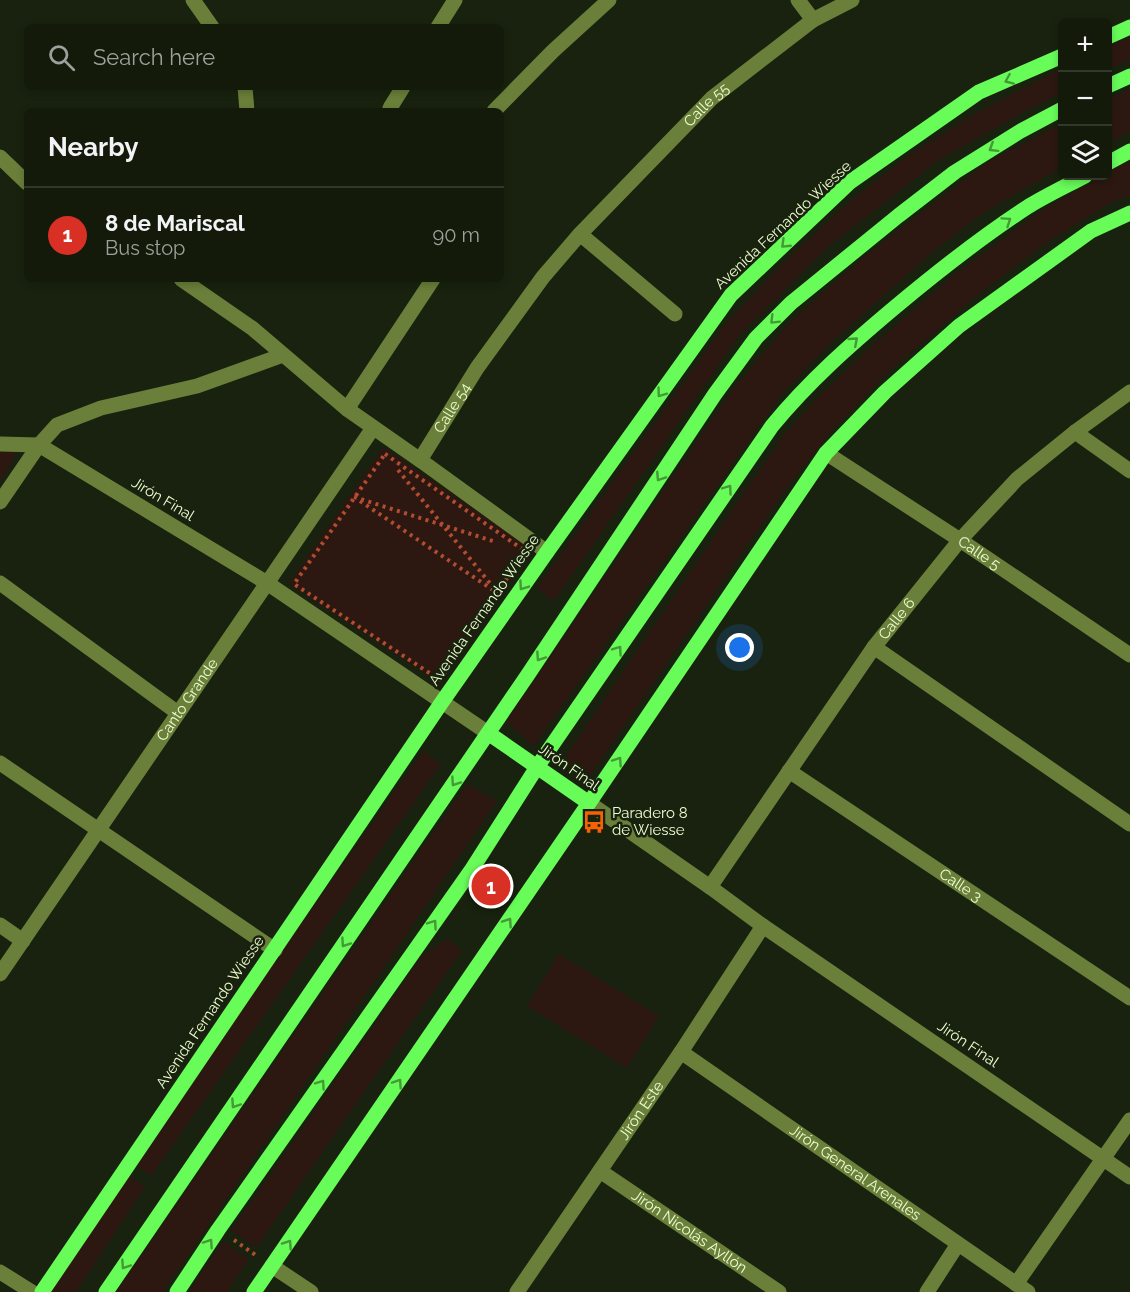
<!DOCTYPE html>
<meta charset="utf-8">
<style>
:root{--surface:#131a0a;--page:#202718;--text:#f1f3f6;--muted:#9da19c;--line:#32382b;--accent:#d93025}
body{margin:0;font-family:Raleway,sans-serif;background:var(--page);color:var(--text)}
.controls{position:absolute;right:18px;top:18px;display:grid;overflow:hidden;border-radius:9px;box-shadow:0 3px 9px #0003}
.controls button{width:54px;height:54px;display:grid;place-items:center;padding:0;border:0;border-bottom:2px solid var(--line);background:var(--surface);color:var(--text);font:30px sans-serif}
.you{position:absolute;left:740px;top:648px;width:21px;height:21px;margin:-15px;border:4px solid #fff;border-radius:50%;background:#1a73e8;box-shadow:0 0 0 9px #1a73e833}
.badge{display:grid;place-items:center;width:39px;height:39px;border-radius:50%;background:var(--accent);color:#fff;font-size:20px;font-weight:700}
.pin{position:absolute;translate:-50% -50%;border:3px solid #fff;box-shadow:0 2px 6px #0006}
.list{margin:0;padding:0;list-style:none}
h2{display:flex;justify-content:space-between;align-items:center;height:78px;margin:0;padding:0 24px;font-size:26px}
h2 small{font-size:20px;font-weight:400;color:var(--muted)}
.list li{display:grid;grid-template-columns:39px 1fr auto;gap:18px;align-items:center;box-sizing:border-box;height:96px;padding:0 24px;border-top:2px solid var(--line)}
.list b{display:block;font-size:22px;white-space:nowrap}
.list p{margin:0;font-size:20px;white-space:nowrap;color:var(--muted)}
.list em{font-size:20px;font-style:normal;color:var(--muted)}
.icon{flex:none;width:33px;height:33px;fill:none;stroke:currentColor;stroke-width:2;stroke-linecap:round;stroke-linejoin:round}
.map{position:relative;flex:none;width:1130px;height:1292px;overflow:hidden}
.search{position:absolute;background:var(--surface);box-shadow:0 3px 9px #0003;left:24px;top:24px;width:480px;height:66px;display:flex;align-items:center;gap:15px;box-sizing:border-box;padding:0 21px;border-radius:9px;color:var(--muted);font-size:22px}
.panel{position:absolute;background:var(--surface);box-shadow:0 3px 9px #0003;left:24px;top:108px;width:480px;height:174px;border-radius:9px}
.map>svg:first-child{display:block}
.green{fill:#2c1811}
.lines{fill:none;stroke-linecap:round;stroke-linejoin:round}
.path{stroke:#b24d30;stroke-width:4;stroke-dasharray:3 4.5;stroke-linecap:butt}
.minor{stroke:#6a803a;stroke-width:15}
.major{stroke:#68fc59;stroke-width:15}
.oneway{stroke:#449a37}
.labels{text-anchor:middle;stroke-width:5;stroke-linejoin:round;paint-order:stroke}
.street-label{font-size:15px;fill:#ecfed0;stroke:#19220e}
.poi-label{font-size:15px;fill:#ecfed0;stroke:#19220e;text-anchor:start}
</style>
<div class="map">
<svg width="1130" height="1292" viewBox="0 0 1130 1292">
<rect width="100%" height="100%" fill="#19220e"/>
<!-- green -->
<path class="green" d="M 1130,37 L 1130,59 L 1108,70 L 1108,47 Z
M 1062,68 L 1062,92 L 1033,107 L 939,160 L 829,246 L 740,334 L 554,601 L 537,588 L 724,326 L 783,263 L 847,204 L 906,157 L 978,112 Z
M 1130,90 L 1130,131 L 1108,143 L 1108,99 Z
M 1062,123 L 1062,167 L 983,213 L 935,250 L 837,337 L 783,392 L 534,746 L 506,722 L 733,389 L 792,320 L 864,257 L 986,163 Z
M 1130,161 L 1130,195 L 1112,202 L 1049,241 L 981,292 L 887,373 L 829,434 L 783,493 L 587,780 L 561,763 L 710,543 L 783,436 L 816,399 L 873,345 L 955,274 L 1038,213 L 1102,176 L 1108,176 L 1108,172 Z
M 383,447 L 533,549 L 440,683 L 289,584 Z
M 0,452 L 14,452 L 14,458 L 0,482 Z
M 423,751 L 441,764 L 151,1176 L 133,1163 Z
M 467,784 L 497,801 L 163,1292 L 116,1292 Z
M 448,939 L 462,950 L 257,1247 L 231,1231 L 422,956 Z
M 559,954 L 659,1016 L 627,1068 L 527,1006 Z
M 126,1173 L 145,1187 L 76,1292 L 48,1292 Z
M 223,1241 L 249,1259 L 227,1292 L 189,1292 Z"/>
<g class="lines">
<!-- path -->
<path class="path" d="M 385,454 L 525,551 L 440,680 L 294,584 Z
M 398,470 L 497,592
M 354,497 L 496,542
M 360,501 L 493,590
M 234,1240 L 257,1256"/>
<!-- minor -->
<g class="minor">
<path d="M 193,0 L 212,27"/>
<path d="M 798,0 L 813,20"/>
<path d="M 438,27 L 455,0"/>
<path d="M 245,87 L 247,111"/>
<path d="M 390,108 L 403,87"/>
<path d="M 494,111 L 553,51 L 609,0"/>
<path d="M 0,157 L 27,183"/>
<path d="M 580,234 L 675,314"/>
<path d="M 181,279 L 252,328 L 347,409 L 420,460"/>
<path d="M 347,409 L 433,279"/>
<path d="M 1075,432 L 1130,471"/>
<path d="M 0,444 L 39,445 L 267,583 L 488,733"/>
<path id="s1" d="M 826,453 L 960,540 L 1130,655"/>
<path d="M 0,502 L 39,445 L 57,425 L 101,408 L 197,386 L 283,355"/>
<path id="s2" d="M 547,552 L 420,460 L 477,368 L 543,277 L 580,234 L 712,98 L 813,20 L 852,0"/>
<path d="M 0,583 L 178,713"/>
<path d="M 874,647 L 1130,824"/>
<path d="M 0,763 L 275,950"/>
<path id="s3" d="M 789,771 L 1130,998"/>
<path d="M 589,803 L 710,887 L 763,926 L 1130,1177"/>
<path id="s4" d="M 710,887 L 874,647 L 960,540 L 1017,479 L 1075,432 L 1130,392"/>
<path d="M 0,925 L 23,941"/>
<path id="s5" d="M 0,974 L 373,428"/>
<path id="s6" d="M 681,1052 L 1028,1292"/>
<path id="s7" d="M 600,1171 L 779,1292"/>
<path d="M 272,1266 L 311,1292"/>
<path d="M 0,1272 L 32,1292"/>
<path d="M 1016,1284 L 1130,1120"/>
<path id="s8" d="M 517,1292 L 681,1052 L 763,926"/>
<path d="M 927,1292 L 958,1244"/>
</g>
<!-- major -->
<path class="major" d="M 1108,37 L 1130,27
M 1108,86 L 1130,76
M 1108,163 L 1130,151
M 488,733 L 589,803
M 42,1292 L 442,702 L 547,552 L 731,295 L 850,182 L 979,92 L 1062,56
M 106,1292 L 527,676 L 715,394 L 756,338 L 791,303 L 898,216 L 955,172 L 1019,132 L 1062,109
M 177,1292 L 218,1230 L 472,869 L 537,767 L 772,426 C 809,381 850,345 894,308 C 937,272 981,237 1029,206 C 1047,195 1066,186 1085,176
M 254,1292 L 589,803 L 826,453 L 885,392 L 959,326 L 1091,231 L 1130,213"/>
</g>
<!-- one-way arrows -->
<defs><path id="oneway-chevron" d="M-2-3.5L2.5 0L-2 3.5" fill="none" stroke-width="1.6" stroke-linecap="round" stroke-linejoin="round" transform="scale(1.5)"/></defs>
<g class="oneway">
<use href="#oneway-chevron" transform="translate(1009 80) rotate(157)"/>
<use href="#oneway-chevron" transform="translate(993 148) rotate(148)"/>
<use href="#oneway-chevron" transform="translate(1007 221) rotate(-34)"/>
<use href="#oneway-chevron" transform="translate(785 244) rotate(136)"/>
<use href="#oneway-chevron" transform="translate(774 320) rotate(135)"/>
<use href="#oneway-chevron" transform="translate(854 341) rotate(-41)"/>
<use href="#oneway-chevron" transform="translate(661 393) rotate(126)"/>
<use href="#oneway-chevron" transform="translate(660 477) rotate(123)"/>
<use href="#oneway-chevron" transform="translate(728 489) rotate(-55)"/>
<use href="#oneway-chevron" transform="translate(523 586) rotate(125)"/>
<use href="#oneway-chevron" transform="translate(618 650) rotate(-55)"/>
<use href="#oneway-chevron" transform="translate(540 657) rotate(124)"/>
<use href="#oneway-chevron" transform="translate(618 761) rotate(-56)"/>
<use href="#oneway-chevron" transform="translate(455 782) rotate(124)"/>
<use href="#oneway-chevron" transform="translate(508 922) rotate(-56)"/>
<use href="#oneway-chevron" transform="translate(433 924) rotate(-55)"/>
<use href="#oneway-chevron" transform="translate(345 943) rotate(124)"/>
<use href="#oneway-chevron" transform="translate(398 1083) rotate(-56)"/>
<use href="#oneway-chevron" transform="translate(321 1084) rotate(-55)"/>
<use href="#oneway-chevron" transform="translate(235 1104) rotate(124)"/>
<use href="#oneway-chevron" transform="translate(209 1243) rotate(-56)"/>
<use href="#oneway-chevron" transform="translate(288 1244) rotate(-56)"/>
<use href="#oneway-chevron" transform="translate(125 1265) rotate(124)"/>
</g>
<!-- icons -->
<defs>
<g id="bus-bare" transform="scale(1.8)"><path d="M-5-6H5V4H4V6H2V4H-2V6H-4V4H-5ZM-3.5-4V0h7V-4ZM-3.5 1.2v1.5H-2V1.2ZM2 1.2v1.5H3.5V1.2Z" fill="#f66104" stroke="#19220e" stroke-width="2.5" paint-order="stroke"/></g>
</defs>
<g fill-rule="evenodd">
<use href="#bus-bare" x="594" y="822"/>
</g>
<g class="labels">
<!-- street labels -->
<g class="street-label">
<text dy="5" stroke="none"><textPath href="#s2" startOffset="615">Calle 55</textPath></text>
<text transform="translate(783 225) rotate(-43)" y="5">Avenida Fernando Wiesse</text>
<text dy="5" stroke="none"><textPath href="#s2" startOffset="218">Calle 54</textPath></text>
<text transform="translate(163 499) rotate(31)" y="5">Jirón Final</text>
<text dy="5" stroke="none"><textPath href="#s1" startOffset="183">Calle 5</textPath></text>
<text transform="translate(484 610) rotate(-55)" y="5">Avenida Fernando Wiesse</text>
<text dy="5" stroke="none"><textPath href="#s4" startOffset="327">Calle 6</textPath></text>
<text dy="5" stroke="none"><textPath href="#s5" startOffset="332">Canto Grande</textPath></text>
<text transform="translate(569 767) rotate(35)" y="5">Jirón Final</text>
<text dy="5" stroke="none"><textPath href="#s3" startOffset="206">Calle 3</textPath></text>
<text transform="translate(210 1012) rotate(-56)" y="5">Avenida Fernando Wiesse</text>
<text transform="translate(968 1044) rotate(34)" y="5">Jirón Final</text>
<text dy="5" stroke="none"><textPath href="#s8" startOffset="220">Jirón Este</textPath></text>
<text dy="5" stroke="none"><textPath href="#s6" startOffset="212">Jirón General Arenales</textPath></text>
<text dy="5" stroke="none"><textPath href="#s7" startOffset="108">Jirón Nicolás Ayllón</textPath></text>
</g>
<!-- poi labels -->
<g class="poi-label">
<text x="612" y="818">Paradero 8<tspan x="612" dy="17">de Wiesse</tspan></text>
</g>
</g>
</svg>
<div class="controls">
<button>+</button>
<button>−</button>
<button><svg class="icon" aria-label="layers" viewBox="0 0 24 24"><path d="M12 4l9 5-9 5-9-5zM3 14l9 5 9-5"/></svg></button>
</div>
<div class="you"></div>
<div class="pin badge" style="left:491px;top:886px">1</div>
<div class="search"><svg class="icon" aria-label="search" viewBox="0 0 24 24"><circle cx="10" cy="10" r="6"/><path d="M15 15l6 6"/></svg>Search here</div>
<section class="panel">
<h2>Nearby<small></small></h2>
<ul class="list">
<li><span class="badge">1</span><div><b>8 de Mariscal</b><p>Bus stop</p></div><em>90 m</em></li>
</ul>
</section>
</div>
